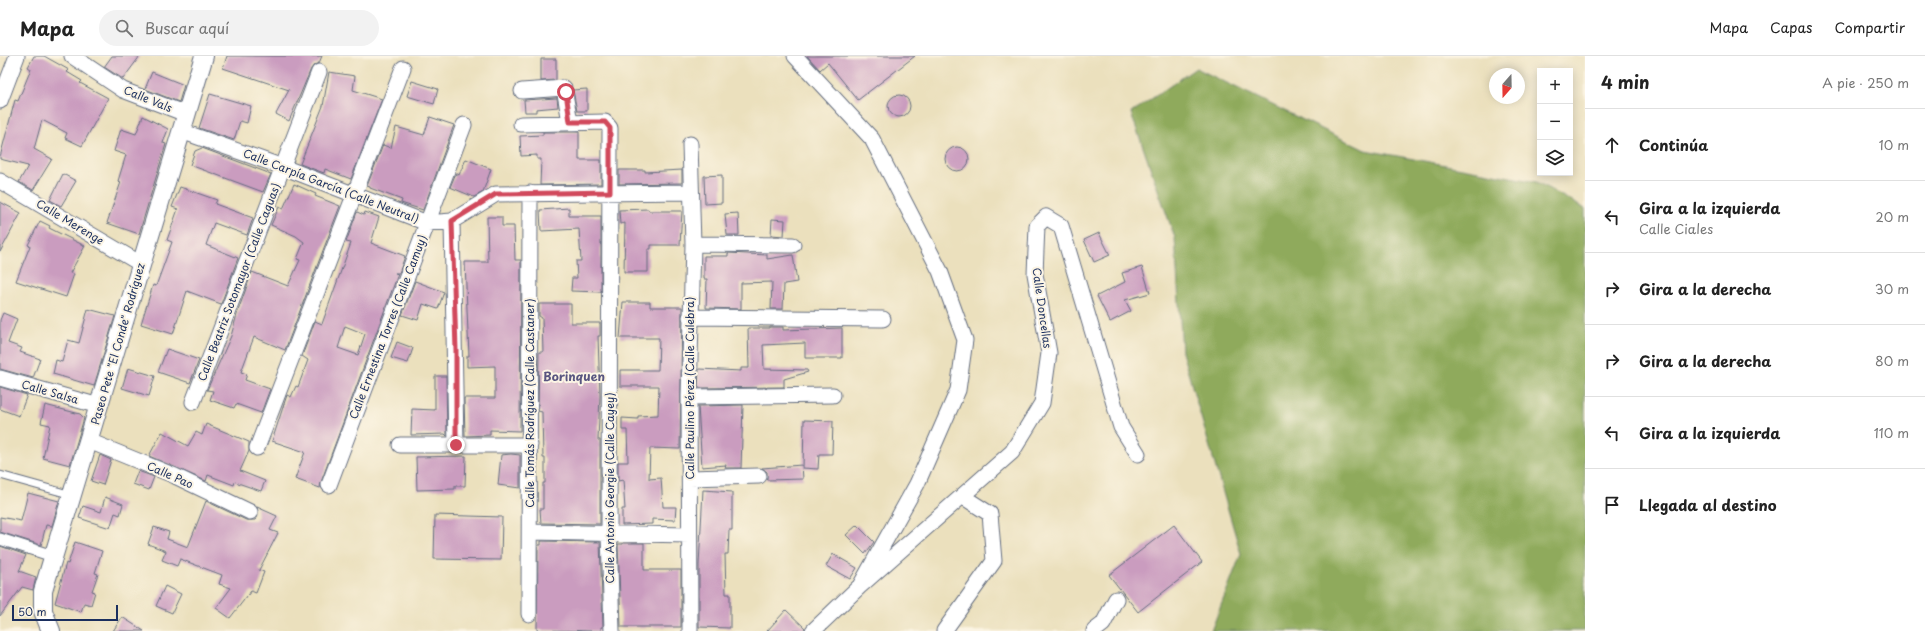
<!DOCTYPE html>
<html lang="es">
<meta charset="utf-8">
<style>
:root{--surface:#fff;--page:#f2f2f2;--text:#222;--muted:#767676;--line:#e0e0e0}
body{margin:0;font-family:"Playpen Sans",sans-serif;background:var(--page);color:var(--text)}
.controls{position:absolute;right:12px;top:12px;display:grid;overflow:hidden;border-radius:0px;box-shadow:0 2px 10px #0003}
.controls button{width:36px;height:36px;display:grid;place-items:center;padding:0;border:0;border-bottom:1px solid var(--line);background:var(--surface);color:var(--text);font:20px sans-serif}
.compass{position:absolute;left:1489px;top:12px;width:36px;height:36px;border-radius:50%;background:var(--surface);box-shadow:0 2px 10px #0003;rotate:200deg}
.scale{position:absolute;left:12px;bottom:10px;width:106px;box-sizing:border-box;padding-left:4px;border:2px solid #1b2f5e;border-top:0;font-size:11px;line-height:14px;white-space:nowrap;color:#1b2f5e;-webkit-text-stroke:3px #fcf5e5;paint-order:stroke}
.stop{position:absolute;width:12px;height:12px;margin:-9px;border:3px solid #d1495b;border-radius:50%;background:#fff}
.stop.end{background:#d1495b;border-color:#fff;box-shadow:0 1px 4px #0008}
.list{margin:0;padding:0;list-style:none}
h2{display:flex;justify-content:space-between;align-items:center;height:52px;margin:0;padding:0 16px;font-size:17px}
h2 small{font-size:13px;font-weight:400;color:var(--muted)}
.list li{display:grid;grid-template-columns:26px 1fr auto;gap:12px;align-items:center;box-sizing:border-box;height:72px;padding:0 16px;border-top:1px solid var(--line)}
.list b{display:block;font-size:15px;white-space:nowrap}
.list p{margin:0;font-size:13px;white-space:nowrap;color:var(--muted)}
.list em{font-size:13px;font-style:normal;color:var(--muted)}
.icon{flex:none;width:22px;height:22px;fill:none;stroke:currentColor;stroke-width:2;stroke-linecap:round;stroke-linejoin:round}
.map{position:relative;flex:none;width:1585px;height:575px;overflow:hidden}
header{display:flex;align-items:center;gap:24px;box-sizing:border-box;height:56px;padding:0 20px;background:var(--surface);border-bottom:1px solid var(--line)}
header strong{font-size:19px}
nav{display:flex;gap:22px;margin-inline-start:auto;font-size:14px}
.search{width:280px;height:36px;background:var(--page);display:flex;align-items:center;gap:10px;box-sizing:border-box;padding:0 14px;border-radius:22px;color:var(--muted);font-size:15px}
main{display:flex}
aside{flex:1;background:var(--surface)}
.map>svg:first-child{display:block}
.forest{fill:#8faa5c;stroke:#556c5d}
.building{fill:#ca9cbf;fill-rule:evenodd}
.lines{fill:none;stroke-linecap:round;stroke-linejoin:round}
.service-casing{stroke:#646d7f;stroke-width:9}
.pedestrian-casing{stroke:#646d7f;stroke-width:13}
.minor-casing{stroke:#646d7f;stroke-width:17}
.tertiary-casing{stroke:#646d7f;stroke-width:20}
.service{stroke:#fff;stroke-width:7}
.pedestrian{stroke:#fff;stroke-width:11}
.minor{stroke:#fff;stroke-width:15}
.tertiary{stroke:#fff;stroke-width:18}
.route{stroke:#d1495b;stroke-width:5}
.labels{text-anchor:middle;stroke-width:4;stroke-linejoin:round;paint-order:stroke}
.street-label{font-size:11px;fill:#1b2f5e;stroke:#fcf5e5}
.neighbourhood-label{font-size:12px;font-weight:bold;fill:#585580;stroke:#fcf5e5}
</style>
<header>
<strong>Mapa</strong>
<div class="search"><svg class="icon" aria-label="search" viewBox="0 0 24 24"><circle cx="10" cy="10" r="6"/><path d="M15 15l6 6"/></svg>Buscar aquí</div>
<nav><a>Mapa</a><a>Capas</a><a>Compartir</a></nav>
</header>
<main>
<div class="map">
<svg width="1585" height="575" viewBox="0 0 1585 575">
<rect width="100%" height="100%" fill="#fcf5e5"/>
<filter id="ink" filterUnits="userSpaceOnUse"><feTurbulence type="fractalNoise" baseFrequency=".025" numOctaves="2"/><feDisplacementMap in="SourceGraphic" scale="8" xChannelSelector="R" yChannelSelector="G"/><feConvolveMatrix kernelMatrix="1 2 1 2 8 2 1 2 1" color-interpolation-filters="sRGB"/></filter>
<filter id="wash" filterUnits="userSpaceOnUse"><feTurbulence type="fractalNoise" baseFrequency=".012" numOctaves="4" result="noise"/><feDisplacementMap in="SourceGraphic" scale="16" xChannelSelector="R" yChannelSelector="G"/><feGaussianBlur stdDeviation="0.9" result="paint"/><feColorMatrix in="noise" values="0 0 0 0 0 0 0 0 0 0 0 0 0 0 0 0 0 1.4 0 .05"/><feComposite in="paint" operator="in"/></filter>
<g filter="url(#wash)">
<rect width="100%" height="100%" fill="#ebe0bd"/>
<!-- forest -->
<path class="forest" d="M 1196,12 L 1365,94 L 1537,126 L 1585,153 L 1585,575 L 1211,575 L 1241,498 L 1182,296 L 1175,182 L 1131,57 Z"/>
<g id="blocks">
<!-- building -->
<path class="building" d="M 34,0 L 44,0 L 69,14 L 67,16 L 82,25 L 80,27 L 108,42 L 82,90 L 65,82 L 67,77 L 42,64 L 34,93 L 52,103 L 33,134 L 19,126 L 28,110 L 0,103 L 0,101 L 15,44 L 18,45 L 31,13 L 28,11 Z
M 112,0 L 140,0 L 123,23 L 104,11 Z
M 227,0 L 322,0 L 319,7 L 314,9 L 311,13 L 289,65 L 276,58 L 289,34 L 223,12 Z
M 807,0 L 915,0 L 858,44 L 828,7 L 820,14 Z
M 541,3 L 556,3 L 556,24 L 541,25 Z
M 152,16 L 184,29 L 179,46 L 145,33 Z
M 329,16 L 355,20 L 353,34 L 382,43 L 351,123 L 325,113 L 324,117 L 300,108 L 323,50 Z
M 412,25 L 438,33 L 434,48 L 407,40 Z
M 587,33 L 587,55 L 577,55 L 573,34 Z
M 210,38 L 251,50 L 247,67 L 240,65 L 234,84 L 199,72 Z
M888 50a11 11 0 1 1 22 0a11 11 0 1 1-22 0Z
M 557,42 L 558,51 L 536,53 L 536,56 L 525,56 L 524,44 Z
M 143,60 L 168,73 L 163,87 L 166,88 L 139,178 L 107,167 L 121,126 L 118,125 L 126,99 L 114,95 L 121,73 L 136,78 Z
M 430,61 L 454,69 L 423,154 L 401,147 L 402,144 L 370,132 L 370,131 L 367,130 L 383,89 L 391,92 L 396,71 L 424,79 Z
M 543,76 L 579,76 L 579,104 L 601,104 L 601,128 L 540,129 L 541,103 L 537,103 L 537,99 L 521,100 L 520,80 L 543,79 Z
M945 103a12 12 0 1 1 24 0a12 12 0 1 1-24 0Z
M 202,92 L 271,118 L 263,136 L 190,109 L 195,95 Z
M 466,103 L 491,113 L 483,136 L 474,141 L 450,131 L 456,117 L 459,119 Z
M 619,114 L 645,114 L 645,116 L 682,114 L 682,127 L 619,128 Z
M 63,118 L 76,125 L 61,150 L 50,144 Z
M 722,119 L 722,147 L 705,148 L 704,120 Z
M 294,128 L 316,138 L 315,140 L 340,150 L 285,294 L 254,281 L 241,316 L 247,318 L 245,324 L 270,333 L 261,357 L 236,348 L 234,352 L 210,344 L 213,335 L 207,334 L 231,280 L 238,255 L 252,216 L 288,230 L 300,204 L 297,203 L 304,186 L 296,180 L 271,169 L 279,151 L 283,153 Z
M 180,131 L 217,144 L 215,148 L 253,162 L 247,179 L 214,167 L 206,189 L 238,202 L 221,248 L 187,235 L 173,278 L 141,268 L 153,229 L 156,230 L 172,186 L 167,184 L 178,153 L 172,151 Z
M 0,146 L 21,157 L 0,196 Z
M 569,152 L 569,160 L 601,160 L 601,236 L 571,235 L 572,222 L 577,222 L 576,205 L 581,205 L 579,173 L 541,175 L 540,154 Z
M 648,153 L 649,155 L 682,155 L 680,189 L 651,189 L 651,193 L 648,193 L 648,216 L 624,216 L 625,167 L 620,168 L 619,154 Z
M 357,156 L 364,159 L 365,156 L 379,161 L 371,187 L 405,200 L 399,217 L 395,217 L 398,218 L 321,426 L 320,432 L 295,423 L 305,396 L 272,385 L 287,339 L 291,341 L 296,330 L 298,331 L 308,304 L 302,300 L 315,265 L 322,268 L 351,187 L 346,186 ZM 345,270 L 365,278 L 358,299 L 338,292 Z
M 738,157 L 739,179 L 727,179 L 725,158 Z
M 487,161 L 502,161 L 502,170 L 514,170 L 515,204 L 521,204 L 520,375 L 490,374 L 490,379 L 465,380 L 464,342 L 495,342 L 495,310 L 467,311 L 467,300 L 469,300 L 465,206 L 488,206 Z
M 772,163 L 785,164 L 784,180 L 771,179 Z
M 40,165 L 50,170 L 49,172 L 85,190 L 70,217 L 74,218 L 66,241 L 16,225 L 30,190 L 28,189 Z
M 1099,177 L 1110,199 L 1094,206 L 1084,184 Z
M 728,197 L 767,199 L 767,203 L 793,199 L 797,226 L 784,228 L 783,253 L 771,253 L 772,226 L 741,227 L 741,253 L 706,252 L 707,223 L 704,223 L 704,200 L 728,200 Z
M 1142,211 L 1150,237 L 1125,244 L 1131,255 L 1110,266 L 1097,240 L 1125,226 L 1122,217 Z
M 415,225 L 444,236 L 438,253 L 423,248 L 418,264 L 402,259 Z
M 623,246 L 650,246 L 650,251 L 682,251 L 680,393 L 650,392 L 649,423 L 661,422 L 663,451 L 676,451 L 675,464 L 652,463 L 652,468 L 622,469 L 622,453 L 625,453 L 623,424 L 618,425 L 618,406 L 628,406 L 627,374 L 622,374 L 622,362 L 638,363 L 638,360 L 658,359 L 659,330 L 620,330 L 620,314 L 658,314 L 659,282 L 620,282 Z
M 539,248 L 571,248 L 571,267 L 600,267 L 600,280 L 598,280 L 600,340 L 598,384 L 600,384 L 600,468 L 541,467 L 540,453 L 543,453 L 543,427 L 545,427 L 545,402 L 543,402 L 542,356 L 538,355 L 539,296 L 543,296 L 542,262 L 539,260 Z
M 88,253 L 115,260 L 94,330 L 53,318 L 56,304 L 62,306 L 68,284 L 79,287 Z
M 3,257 L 17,263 L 8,287 L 22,292 L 20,296 L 40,303 L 33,322 L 0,313 L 0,264 Z
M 770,271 L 783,271 L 783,274 L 842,272 L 842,302 L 805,302 L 805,287 L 763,289 L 764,313 L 807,314 L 808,316 L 784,323 L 784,331 L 698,332 L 699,313 L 741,315 L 741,312 L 749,312 L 748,272 L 770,272 Z
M 397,286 L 413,292 L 408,307 L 391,302 Z
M 167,293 L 199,304 L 190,327 L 158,316 Z
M 128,312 L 155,320 L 149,340 L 122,332 Z
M 435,320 L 446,320 L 447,380 L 445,378 L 411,379 L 412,353 L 435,354 Z
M 0,331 L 27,339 L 19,360 L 0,353 Z
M 45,349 L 80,358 L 84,362 L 70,409 L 43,402 L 50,369 L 41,367 Z
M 743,349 L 741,412 L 725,412 L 726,409 L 702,411 L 698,350 Z
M 804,364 L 833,365 L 832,398 L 819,398 L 818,413 L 803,412 Z
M 206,368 L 249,386 L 249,395 L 240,415 L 265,425 L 261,435 L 235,426 L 234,429 L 208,419 L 206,425 L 149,400 L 162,376 L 188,390 L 196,376 L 202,379 Z
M 511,398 L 520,399 L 520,432 L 498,429 L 501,399 Z
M 100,399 L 111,404 L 103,429 L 91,425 Z
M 466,400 L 465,430 L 455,430 L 455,433 L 417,434 L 416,401 Z
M 802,409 L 803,423 L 767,424 L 767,416 L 762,412 Z
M 138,415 L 154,421 L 149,434 L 133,428 Z
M 703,434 L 732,436 L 732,474 L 729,474 L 728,498 L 725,498 L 726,538 L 730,538 L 730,572 L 699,571 L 699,509 Z
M 28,437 L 59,445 L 52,470 L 46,469 L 41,489 L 0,476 L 0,461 L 21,465 Z
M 105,441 L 123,448 L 120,459 L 115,457 L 110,472 L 79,462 L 83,450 L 101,456 Z
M 206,445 L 246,464 L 255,464 L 258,460 L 257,451 L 277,460 L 270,474 L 278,477 L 259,514 L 264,516 L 256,537 L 251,535 L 230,562 L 216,552 L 231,532 L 219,528 L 222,519 L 180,503 L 177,510 L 162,504 L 166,495 L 148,488 L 154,471 L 169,476 L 167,483 L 188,491 Z
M 435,459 L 502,461 L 501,504 L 434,503 Z
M 857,469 L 874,486 L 865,498 L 846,479 Z
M 1174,469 L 1202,506 L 1138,556 L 1109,519 Z
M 541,485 L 600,486 L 603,571 L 601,571 L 601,575 L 537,574 L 538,489 L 541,489 Z
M 75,486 L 102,495 L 95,517 L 98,518 L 92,535 L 95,536 L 91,549 L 84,547 L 81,556 L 55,547 L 66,507 L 68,508 Z
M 623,487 L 644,487 L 644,514 L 681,514 L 681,571 L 621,571 L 618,488 L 623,488 Z
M 0,490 L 26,499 L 19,515 L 36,521 L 33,534 L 22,531 L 0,560 Z
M 833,498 L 857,512 L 850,523 L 826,510 Z
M 165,530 L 181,538 L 172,557 L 156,550 Z
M 786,554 L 805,572 L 804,575 L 767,575 Z
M 122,561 L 144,575 L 113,575 Z"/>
</g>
</g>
<g filter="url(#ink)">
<use href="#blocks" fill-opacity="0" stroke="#646d7f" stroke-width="1"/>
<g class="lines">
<!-- service casing -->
<g class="service-casing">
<path id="service" d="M 0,419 L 72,439"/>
</g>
<!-- pedestrian casing -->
<g class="pedestrian-casing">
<path id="pedestrian" d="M 0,483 L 53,500"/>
</g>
<!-- minor casing -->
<g class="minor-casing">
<path id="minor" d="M 72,0 L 123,34 L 186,58
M 795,0 L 872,83 L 940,215 L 965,284 L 958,334 L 917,428 L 860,530 L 813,575
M 522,35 L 564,32 L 570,66
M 0,45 L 17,0
M 521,68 L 605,66 L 610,72 L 609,478 L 612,575
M 181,75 L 283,111 L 427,167 L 452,165 L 496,138 L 691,136
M 690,88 L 693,188 L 689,341 L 690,575
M 0,125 L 141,208
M 452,165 L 456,389
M 693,188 L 793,189
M 690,261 L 883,263
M 0,322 L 99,350
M 689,341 L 833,339
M 193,346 L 319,16
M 89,385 L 175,420 L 250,456
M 400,389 L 530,389
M 257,392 L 403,12
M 690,422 L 759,420
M 329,429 L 464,69
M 530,476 L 689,479
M 860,530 L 1012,396 L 1042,347 L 1049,297 L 1035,218 L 1037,170 L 1046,161 L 1061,170 L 1121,371 L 1138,398
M 529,558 L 530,137
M 944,575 L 994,505 L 990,458 L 962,440
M 1094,575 L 1103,568 L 1116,543"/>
</g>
<!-- tertiary casing -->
<g class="tertiary-casing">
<path id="tertiary" d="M 51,575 L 43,555 L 43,535 L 204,0"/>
</g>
<!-- service -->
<use href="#service" class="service"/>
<!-- pedestrian -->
<use href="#pedestrian" class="pedestrian"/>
<!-- minor -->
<use href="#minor" class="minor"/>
<!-- tertiary -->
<use href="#tertiary" class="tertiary"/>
</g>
</g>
<g class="lines" filter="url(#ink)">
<!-- route -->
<path class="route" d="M 456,389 L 456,294 L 452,165 L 496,138 L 610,136 L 610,72 L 605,66 L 570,66 L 566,36"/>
</g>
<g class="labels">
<!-- street labels -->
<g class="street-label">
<text transform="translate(148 43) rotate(22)" y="4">Calle Vals</text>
<text transform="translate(331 130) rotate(21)" y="4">Calle Carpía García (Calle Neutral)</text>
<text transform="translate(70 166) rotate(31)" y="4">Calle Merenge</text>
<text transform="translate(239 226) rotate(-69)" y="4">Calle Beatriz Sotomayor (Calle Caguas)</text>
<text transform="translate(1042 252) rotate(82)" y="4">Calle Doncellas</text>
<text transform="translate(388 271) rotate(-69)" y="4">Calle Ernestina Torres (Calle Camuy)</text>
<text transform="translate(118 288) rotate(-74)" y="4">Paseo Pete "El Conde" Rodríguez</text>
<text transform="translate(690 332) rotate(-90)" y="4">Calle Paulino Pérez (Calle Culebra)</text>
<text transform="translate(50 336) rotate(16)" y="4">Calle Salsa</text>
<text transform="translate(530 347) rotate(-90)" y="4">Calle Tomás Rodríguez (Calle Castaner)</text>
<text transform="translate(170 419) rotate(24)" y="4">Calle Pao</text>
<text transform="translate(610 432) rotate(-90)" y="4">Calle Antonio Georgie (Calle Cayey)</text>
</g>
<!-- neighbourhood labels -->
<g class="neighbourhood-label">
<text x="574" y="325">Borinquen</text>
</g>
</g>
</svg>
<div class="controls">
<button>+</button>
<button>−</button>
<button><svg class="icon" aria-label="layers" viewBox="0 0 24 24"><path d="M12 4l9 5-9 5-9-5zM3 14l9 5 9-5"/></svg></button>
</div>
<svg class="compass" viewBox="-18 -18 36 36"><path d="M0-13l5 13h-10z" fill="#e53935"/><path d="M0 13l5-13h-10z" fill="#767676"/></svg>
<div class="scale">50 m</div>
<div class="stop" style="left:566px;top:36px"></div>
<div class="stop end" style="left:456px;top:389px"></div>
</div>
<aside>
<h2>4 min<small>A pie · 250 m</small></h2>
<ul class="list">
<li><svg class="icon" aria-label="ahead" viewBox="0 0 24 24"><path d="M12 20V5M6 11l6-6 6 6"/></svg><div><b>Continúa</b></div><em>10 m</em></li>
<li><svg class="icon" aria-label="left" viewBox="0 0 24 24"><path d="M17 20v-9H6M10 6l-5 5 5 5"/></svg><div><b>Gira a la izquierda</b><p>Calle Ciales</p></div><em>20 m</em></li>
<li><svg class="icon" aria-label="right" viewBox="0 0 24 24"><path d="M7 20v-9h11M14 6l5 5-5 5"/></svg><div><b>Gira a la derecha</b></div><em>30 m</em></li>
<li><svg class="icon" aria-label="right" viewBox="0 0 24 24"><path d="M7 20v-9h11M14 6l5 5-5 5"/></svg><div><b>Gira a la derecha</b></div><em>80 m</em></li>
<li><svg class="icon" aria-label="left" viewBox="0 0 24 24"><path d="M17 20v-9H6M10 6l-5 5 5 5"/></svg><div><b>Gira a la izquierda</b></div><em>110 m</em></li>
<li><svg class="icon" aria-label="arrive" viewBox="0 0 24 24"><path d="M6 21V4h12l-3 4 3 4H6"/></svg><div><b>Llegada al destino</b></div></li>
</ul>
</aside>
</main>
